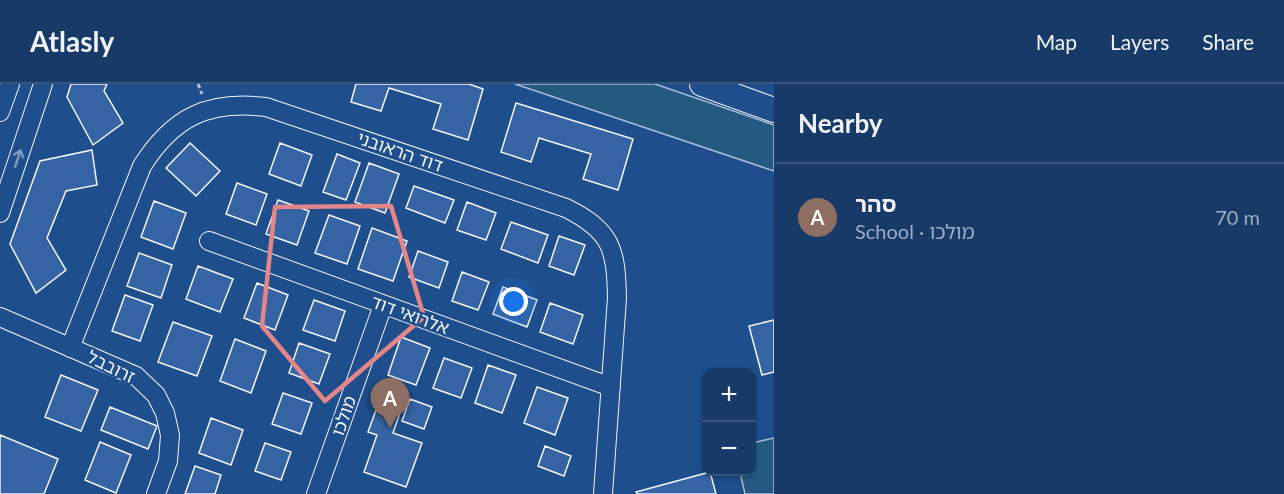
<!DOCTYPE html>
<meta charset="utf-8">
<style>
:root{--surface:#173a69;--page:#20416f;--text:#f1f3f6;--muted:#9eadc0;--line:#36547d;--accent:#ffb74d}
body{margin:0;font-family:Lato,"Noto Sans Hebrew",sans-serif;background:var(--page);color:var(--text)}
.controls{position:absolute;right:18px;bottom:18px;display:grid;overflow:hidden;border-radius:12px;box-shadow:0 2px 4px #0004}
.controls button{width:54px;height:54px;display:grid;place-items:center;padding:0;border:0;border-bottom:2px solid var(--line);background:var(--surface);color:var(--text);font:30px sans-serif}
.you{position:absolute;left:514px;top:218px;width:21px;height:21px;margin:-15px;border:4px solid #fff;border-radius:50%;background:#1a73e8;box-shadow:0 0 0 9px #1a73e833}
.badge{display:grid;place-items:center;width:39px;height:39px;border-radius:50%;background:var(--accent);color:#fff;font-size:20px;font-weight:700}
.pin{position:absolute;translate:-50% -50px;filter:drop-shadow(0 2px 3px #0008)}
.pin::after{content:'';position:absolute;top:32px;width:21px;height:18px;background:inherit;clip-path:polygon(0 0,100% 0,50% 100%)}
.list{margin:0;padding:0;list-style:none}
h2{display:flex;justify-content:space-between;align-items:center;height:78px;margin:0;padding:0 24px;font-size:26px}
h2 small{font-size:20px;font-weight:400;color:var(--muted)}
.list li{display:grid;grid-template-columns:39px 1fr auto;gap:18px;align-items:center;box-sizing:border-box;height:108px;padding:0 24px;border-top:2px solid var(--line)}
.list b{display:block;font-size:22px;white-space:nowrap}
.list p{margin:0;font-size:20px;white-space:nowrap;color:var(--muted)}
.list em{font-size:20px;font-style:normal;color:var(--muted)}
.map{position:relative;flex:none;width:774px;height:410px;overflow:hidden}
header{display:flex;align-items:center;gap:36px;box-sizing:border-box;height:84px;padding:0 30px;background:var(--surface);border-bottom:2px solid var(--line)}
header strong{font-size:28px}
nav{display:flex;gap:33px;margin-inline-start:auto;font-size:21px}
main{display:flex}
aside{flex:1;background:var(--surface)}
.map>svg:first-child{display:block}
.green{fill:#245a82;stroke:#a8bbd7;stroke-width:1.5}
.building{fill:#3563a3;stroke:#f2f6ff;stroke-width:1.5}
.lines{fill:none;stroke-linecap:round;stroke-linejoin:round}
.minor-casing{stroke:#f2f6ff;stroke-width:20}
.major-casing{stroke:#f2f6ff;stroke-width:26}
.path{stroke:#b3c4dc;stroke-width:3;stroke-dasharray:4.5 3;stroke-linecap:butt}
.minor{stroke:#1f4e8c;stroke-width:18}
.major{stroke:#1f4e8c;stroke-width:24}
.oneway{stroke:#7e9ac0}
.marked{fill:none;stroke:#e38589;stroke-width:4.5;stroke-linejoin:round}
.labels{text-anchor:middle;stroke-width:4.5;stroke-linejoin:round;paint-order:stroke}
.street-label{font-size:18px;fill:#f2f6ff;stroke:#1f4e8c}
</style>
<header>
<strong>Atlasly</strong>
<nav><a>Map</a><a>Layers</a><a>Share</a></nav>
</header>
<main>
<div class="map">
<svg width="774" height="410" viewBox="0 0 774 410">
<rect width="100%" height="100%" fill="#1f4e8c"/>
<!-- green -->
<path class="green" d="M 515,0 L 655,0 L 774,41 L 774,87 Z
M 774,354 L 774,410 L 745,410 L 740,388 L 752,388 L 752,359 Z"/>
<!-- building -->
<path class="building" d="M 71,0 L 107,0 L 104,7 L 123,39 L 93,61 L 67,13 Z
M 356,0 L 469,0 L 483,5 L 468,56 L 433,45 L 441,20 L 389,4 L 381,27 L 351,18 Z
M 516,19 L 633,55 L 618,106 L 583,95 L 591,70 L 539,54 L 531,78 L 501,68 Z
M 190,59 L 220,87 L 196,112 L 166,84 Z
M 280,59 L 312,71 L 301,102 L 269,90 Z
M 92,66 L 97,101 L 66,107 L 47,154 L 66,186 L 36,209 L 10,160 L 40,77 Z
M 337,70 L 360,79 L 346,116 L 323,108 Z
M 369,79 L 399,90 L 385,129 L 355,118 Z
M 237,99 L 267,110 L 256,141 L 226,130 Z
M 414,102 L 454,116 L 445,139 L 406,124 Z
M 278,116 L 309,127 L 297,161 L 266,150 Z
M 154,117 L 186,129 L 173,165 L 141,153 Z
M 467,118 L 496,129 L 486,156 L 457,146 Z
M 329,131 L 360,142 L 347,180 L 315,169 Z
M 511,138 L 548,151 L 538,179 L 501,165 Z
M 372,144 L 407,157 L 393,197 L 358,185 Z
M 559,152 L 585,161 L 574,191 L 549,182 Z
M 418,167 L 448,178 L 439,204 L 409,193 Z
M 139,169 L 172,181 L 161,214 L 127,202 Z
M 198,182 L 233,195 L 220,228 L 186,215 Z
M 462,188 L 489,198 L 478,226 L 452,217 Z
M 257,199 L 288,211 L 275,246 L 244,234 Z
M 503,203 L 537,216 L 527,243 L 493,230 Z
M 125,211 L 153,221 L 140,257 L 112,247 Z
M 314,216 L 345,227 L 335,257 L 303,246 Z
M 550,219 L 583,231 L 573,260 L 540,248 Z
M 774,236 L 774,288 L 762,291 L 749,242 Z
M 173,238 L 212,252 L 197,292 L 158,278 Z
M 401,253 L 430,264 L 416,301 L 388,291 Z
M 235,255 L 266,267 L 251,309 L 220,297 Z
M 299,259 L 330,270 L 319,300 L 289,289 Z
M 444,274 L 472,284 L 461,314 L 433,304 Z
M 488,281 L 516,291 L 502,329 L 475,319 Z
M 61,291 L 98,306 L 81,347 L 45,333 Z
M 537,303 L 568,314 L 555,351 L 524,339 Z
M 283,309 L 312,319 L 301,350 L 272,340 Z
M 380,315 L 402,323 L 393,349 L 422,359 L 406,403 L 364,388 L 377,351 L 368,348 Z
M 410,315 L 432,323 L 424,345 L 402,337 Z
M 110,323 L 157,342 L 148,365 L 101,346 Z
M 211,334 L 243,346 L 231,381 L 199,369 Z
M 0,351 L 58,375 L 44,410 L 0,410 Z
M 100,358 L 131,371 L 116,409 L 85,396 Z
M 265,359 L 291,368 L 281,396 L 255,387 Z
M 545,362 L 571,372 L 564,392 L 538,382 Z
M 195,382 L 221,391 L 215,410 L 185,410 Z
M 710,388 L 716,410 L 637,410 L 636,408 Z"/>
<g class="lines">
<!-- minor casing -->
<g class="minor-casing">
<path id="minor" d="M 0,28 L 10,0
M 0,129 L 43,0
M 209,157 L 611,303
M 0,233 L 136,292 L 156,311 L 165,329 L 170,351 L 168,377 L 156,410
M 70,264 L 142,82 C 173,33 208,16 266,23 L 566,124 C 612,147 616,165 617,214 L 603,410
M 316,410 L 383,221"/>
</g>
<!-- major casing -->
<g class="major-casing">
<path id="major" d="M 702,0 L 774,26"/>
</g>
<!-- path -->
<path class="path" d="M 198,0 L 202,10"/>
<!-- minor -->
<use href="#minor" class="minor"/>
<!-- major -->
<use href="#major" class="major"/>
</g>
<!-- one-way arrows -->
<defs><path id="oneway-shaft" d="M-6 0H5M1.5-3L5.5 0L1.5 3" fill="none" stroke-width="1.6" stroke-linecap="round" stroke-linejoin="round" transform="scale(1.5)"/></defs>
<use class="oneway" href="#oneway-shaft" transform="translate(18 74) rotate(-72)"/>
<!-- marked area -->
<path class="marked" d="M 391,122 L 424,233 L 325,317 L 262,242 L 275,123 Z"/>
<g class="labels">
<!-- street labels -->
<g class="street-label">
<text transform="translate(400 68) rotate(19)" y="6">דוד הראובני</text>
<text transform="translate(410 231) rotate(20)" y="6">אלרואי דוד</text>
<text transform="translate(111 283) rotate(26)" y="6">זרובבל</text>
<text transform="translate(344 332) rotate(-71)" y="6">מולכו</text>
</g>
</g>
</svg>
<div class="controls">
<button>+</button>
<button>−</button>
</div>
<div class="you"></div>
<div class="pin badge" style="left:390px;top:344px;background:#8d6e63">A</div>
</div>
<aside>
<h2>Nearby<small></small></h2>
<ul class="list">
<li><span class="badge" style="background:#8d6e63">A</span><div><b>סהר</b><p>School · מולכו</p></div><em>70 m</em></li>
</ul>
</aside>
</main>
